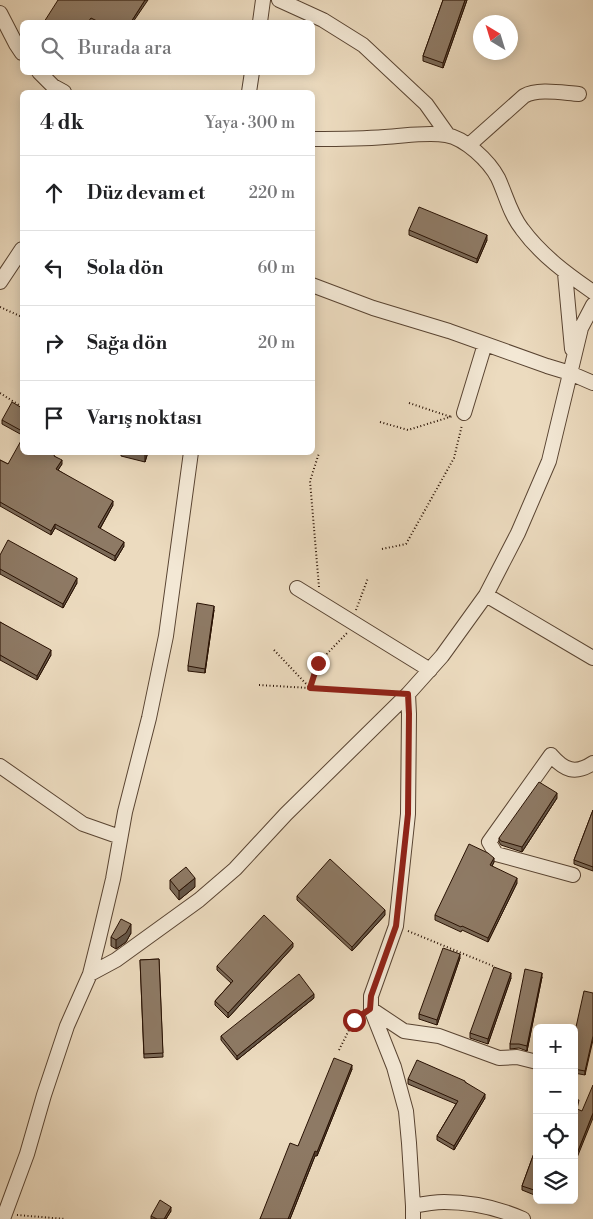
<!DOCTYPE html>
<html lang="tr">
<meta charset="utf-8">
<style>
:root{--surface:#fff;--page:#f2f2f2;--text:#202124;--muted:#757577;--line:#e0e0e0}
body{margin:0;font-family:"Libre Bodoni",serif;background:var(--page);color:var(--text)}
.controls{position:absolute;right:15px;bottom:15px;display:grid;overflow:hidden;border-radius:8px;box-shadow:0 2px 12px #0003}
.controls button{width:45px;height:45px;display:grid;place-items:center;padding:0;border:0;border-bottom:1px solid var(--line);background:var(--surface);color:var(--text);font:25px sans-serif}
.compass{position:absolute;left:473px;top:15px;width:45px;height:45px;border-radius:50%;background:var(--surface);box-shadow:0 2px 12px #0003;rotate:322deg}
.stop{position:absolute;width:15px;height:15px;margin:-11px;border:4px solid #8f2418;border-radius:50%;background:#fff}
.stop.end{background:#8f2418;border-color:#fff;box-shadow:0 1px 5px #0008}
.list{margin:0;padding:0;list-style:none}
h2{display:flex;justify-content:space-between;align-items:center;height:65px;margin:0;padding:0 20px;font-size:21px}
h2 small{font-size:16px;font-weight:400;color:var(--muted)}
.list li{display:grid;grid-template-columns:32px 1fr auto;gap:15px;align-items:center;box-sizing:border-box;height:75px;padding:0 20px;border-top:1px solid var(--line)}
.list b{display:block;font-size:19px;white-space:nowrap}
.list em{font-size:16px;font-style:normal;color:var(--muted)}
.icon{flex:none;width:28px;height:28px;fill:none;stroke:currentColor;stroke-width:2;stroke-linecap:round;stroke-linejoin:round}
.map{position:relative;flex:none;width:593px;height:1219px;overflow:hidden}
.search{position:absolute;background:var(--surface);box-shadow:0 2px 12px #0003;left:20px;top:20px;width:295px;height:55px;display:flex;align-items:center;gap:12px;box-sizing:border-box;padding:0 18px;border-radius:8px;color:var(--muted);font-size:19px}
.panel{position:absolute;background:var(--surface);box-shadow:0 2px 12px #0003;left:20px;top:90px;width:295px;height:365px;border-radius:8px}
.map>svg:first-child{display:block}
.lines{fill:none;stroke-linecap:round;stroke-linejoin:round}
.minor-casing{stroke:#594432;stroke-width:16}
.path{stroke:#281103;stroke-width:2;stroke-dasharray:1 2.5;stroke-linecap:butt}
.minor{stroke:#f3e8d5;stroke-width:14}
.wall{fill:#7a6957;stroke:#281103}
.shaded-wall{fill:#635547;stroke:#281103}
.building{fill:#8e7a65;stroke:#281103}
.route{stroke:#8f2418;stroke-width:6}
</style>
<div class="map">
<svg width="593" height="1219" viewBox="0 0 593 1219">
<rect width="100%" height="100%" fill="#ecdbbf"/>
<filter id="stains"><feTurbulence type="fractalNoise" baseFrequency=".004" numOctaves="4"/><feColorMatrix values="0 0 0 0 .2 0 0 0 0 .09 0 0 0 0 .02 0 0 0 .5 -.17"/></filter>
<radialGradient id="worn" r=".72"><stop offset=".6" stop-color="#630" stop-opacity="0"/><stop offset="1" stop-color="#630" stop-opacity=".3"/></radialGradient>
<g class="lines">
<!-- minor casing -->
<g class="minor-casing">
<path id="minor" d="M 279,0 L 323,20 L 363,45 L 426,104 L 448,135
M 0,13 L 16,44 L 22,53
M 260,22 L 263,0
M 39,72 L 53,86 L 64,92
M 249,92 L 252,72
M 312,139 C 337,139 361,139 385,137 C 405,136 426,132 446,135 C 465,138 489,161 498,178 C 506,195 510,214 522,229 C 541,255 567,274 593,292
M 469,145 L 524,96 C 538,88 563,93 579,94
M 565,273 L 572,349
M 0,282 L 22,249
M 312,285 L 373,308 L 449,331 L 547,366 L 570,373 L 593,383
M 464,413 L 485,344
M 297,588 L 430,670
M 486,595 L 593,658
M 408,694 L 409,714 L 408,814 L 396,926 L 371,996 L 371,1009 L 394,1067 L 406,1111 L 409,1143 L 413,1206 L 413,1219
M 0,766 L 83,824 L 120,837
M 573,875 L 496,854 L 489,842 L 551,755 C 564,770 575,775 593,763
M 90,974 L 116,960 L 199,900 L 235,869 L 286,814 L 408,694 L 442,656 L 486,595 L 518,533 L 549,461 L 581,328 L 593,305
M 371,1009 L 404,1031 L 439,1036 L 499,1058 L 517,1057 L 537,1062
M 413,1206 C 423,1204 434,1202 444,1202 C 471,1202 498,1208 523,1219
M 3,1219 L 27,1154 L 44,1095 L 67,1026 L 90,974 L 99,938 L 113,879 L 125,812 L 149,718 L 166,636 L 191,452"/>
</g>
<!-- path -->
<path class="path" d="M 0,307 L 22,317
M 0,393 L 22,407
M 409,403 L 451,417
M 380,422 L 408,430 L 453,416
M 382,549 L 406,544 L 454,458 L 462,425
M 319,587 L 310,481 L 319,453
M 356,610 L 368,578
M 274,650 L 310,688 L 318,663 L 347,633
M 259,685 L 393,693
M 408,931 L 493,966
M 339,1050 L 354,1020 L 360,1016
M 17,1215 L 65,1219"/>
<!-- minor -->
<use href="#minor" class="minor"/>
</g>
<!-- wall -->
<path class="wall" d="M 58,0 L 133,22 L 92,22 Z
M 443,0 L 467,0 L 443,68 L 423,61 L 423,56 Z
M 409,230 L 487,240 L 477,263 L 409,235 Z
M 22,408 L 22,435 L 2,424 L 2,420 Z
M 121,452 L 148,452 L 145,462 L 121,456 Z
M 56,457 L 62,464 L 58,470 L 113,505 L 100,529 L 124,546 L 115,561 L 55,528 L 51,535 L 0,506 L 0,460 L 8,464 Z
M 0,555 L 77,583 L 63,608 L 0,574 Z
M 214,610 L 205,673 L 188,671 L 188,666 Z
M 0,622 L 51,655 L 37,680 L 0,660 Z
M 557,798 L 522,852 L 501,845 L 499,842 L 499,838 Z
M 593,810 L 593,871 L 574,864 L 574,860 Z
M 494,862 L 492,866 L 517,883 L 488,942 L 462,930 L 461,932 L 435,920 L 435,915 Z
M 170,880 L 195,887 L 179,900 L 170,889 Z
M 297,896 L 385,915 L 352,951 L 297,900 Z
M 131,933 L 126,942 L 116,949 L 111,946 L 111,937 Z
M 293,947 L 228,1018 L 215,1005 L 215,1001 L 231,983 L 217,970 L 217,966 Z
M 460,958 L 437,1025 L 419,1019 L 419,1014 Z
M 159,959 L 163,1057 L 144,1058 L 140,960 Z
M 542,977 L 527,1051 L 519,1048 L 510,1049 L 510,1044 Z
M 511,978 L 488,1044 L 470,1038 L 470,1033 Z
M 593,993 L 585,1075 L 574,1073 L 574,1036 Z
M 314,998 L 237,1060 L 221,1040 L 221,1036 Z
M 352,1069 L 317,1156 L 315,1156 L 290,1219 L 260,1219 L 298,1146 Z
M 408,1079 L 465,1082 L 485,1098 L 454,1150 L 437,1140 L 437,1136 L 456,1104 L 408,1084 Z
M 537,1145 L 537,1196 L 522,1190 L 522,1186 Z
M 171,1211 L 166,1219 L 151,1219 L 151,1216 Z"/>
<!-- shaded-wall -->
<path class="shaded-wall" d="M 145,0 L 148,0 L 133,22 L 131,22 Z
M 465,0 L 467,0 L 443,68 L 443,63 Z
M 487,235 L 487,240 L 477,263 L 477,259 Z
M 145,452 L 148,452 L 145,462 Z
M 62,460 L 62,464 L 56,473 L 56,469 Z
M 113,501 L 113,505 L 98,532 L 98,527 Z
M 55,524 L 55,528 L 51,535 L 51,531 Z
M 124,542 L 124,546 L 115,561 L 115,556 Z
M 77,578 L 77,583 L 63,608 L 63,604 Z
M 214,606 L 214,610 L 205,673 L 205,669 Z
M 51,650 L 51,655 L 37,680 L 37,676 Z
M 557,793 L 557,798 L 522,852 L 522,847 Z
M 494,858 L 494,862 L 490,870 L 490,865 Z
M 195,878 L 195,887 L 179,900 L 179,891 Z
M 517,878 L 517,883 L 488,942 L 488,938 Z
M 385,910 L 385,915 L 352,951 L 352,947 Z
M 131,924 L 131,933 L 126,942 L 116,949 L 116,940 Z
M 293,943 L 293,947 L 228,1018 L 228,1013 Z
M 460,954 L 460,958 L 437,1025 L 437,1020 Z
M 511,973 L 511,978 L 488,1044 L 488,1039 Z
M 542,973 L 542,977 L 527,1051 L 527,1046 Z
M 314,994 L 314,998 L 237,1060 L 237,1056 Z
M 593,1036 L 593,1040 L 585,1075 L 585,1071 Z
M 352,1065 L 352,1069 L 317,1156 L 317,1152 Z
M 485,1094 L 485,1098 L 454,1150 L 454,1146 Z
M 593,1113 L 593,1118 L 574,1165 L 574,1161 Z
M 315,1151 L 315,1156 L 290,1219 L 288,1219 Z
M 171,1207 L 171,1211 L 166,1219 L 164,1219 Z"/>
<!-- building -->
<path class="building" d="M 58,0 L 145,0 L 131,22 L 99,22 L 91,18 L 88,22 L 44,22 Z
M 443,0 L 465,0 L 443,63 L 423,56 Z
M 419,207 L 487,235 L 477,259 L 409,230 Z
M 12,402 L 22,408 L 22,431 L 2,420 Z
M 22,439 L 22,452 L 56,452 L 54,456 L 62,460 L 56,469 L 113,501 L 98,527 L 124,542 L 115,556 L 55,524 L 51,531 L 0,502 L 0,460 L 8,464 Z
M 8,540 L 77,578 L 63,604 L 0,569 L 0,555 Z
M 197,603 L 214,606 L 205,669 L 188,666 Z
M 0,622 L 51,650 L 37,676 L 0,655 Z
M 539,782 L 557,793 L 522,847 L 501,841 L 499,838 Z
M 593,810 L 593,867 L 574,860 Z
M 469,844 L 488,853 L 494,858 L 490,865 L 517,878 L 488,938 L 462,926 L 461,927 L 435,915 Z
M 330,859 L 385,910 L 352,947 L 297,896 Z
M 186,867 L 195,878 L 179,891 L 170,880 Z
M 264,915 L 293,943 L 228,1013 L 215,1001 L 233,981 L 217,966 Z
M 121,919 L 131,924 L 126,933 L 116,940 L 111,937 Z
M 443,948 L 460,954 L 437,1020 L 419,1014 Z
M 159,959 L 163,1053 L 144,1054 L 140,960 Z
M 494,967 L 511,973 L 488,1039 L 470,1033 Z
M 525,969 L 542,973 L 527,1046 L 519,1044 L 510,1044 Z
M 299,974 L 314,994 L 237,1056 L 221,1036 Z
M 584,991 L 593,993 L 593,1036 L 585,1071 L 574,1069 L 574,1036 Z
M 334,1058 L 352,1065 L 317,1152 L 315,1151 L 288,1219 L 260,1219 L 290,1143 L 298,1146 Z
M 417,1060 L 465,1081 L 465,1082 L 485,1094 L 454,1146 L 437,1136 L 458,1101 L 408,1079 Z
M 593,1085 L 593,1113 L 574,1161 L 574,1099 L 579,1100 L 577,1109 L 582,1111 Z
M 537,1145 L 537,1191 L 522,1186 Z
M 160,1200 L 171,1207 L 164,1219 L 157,1219 L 151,1216 Z"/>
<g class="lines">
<!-- route -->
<path class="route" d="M 318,663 L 310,688 L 408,694 L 409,714 L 408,814 L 396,926 L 371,996 L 370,1009 L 354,1020"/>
</g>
<rect width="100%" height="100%" filter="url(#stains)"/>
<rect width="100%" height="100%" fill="url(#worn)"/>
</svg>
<div class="controls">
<button>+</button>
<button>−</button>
<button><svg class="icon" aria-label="locate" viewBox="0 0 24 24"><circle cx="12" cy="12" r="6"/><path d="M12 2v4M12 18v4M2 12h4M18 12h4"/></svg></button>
<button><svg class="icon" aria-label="layers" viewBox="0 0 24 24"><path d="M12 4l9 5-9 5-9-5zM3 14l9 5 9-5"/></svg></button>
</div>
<svg class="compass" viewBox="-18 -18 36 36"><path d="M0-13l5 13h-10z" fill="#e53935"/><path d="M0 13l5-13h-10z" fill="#757577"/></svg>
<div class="stop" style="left:354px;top:1020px"></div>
<div class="stop end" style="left:318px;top:663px"></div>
<div class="search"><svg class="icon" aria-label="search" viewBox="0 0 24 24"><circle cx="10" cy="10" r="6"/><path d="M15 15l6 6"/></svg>Burada ara</div>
<section class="panel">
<h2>4 dk<small>Yaya · 300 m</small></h2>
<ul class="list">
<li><svg class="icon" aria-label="ahead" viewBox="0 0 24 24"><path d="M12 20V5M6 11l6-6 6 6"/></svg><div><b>Düz devam et</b></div><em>220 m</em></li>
<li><svg class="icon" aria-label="left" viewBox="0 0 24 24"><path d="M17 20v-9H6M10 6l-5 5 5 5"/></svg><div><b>Sola dön</b></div><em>60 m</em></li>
<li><svg class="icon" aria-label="right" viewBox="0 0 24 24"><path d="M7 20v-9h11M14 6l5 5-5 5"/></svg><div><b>Sağa dön</b></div><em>20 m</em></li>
<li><svg class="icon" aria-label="arrive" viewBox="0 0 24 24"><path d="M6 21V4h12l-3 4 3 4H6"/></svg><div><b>Varış noktası</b></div></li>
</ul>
</section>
</div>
